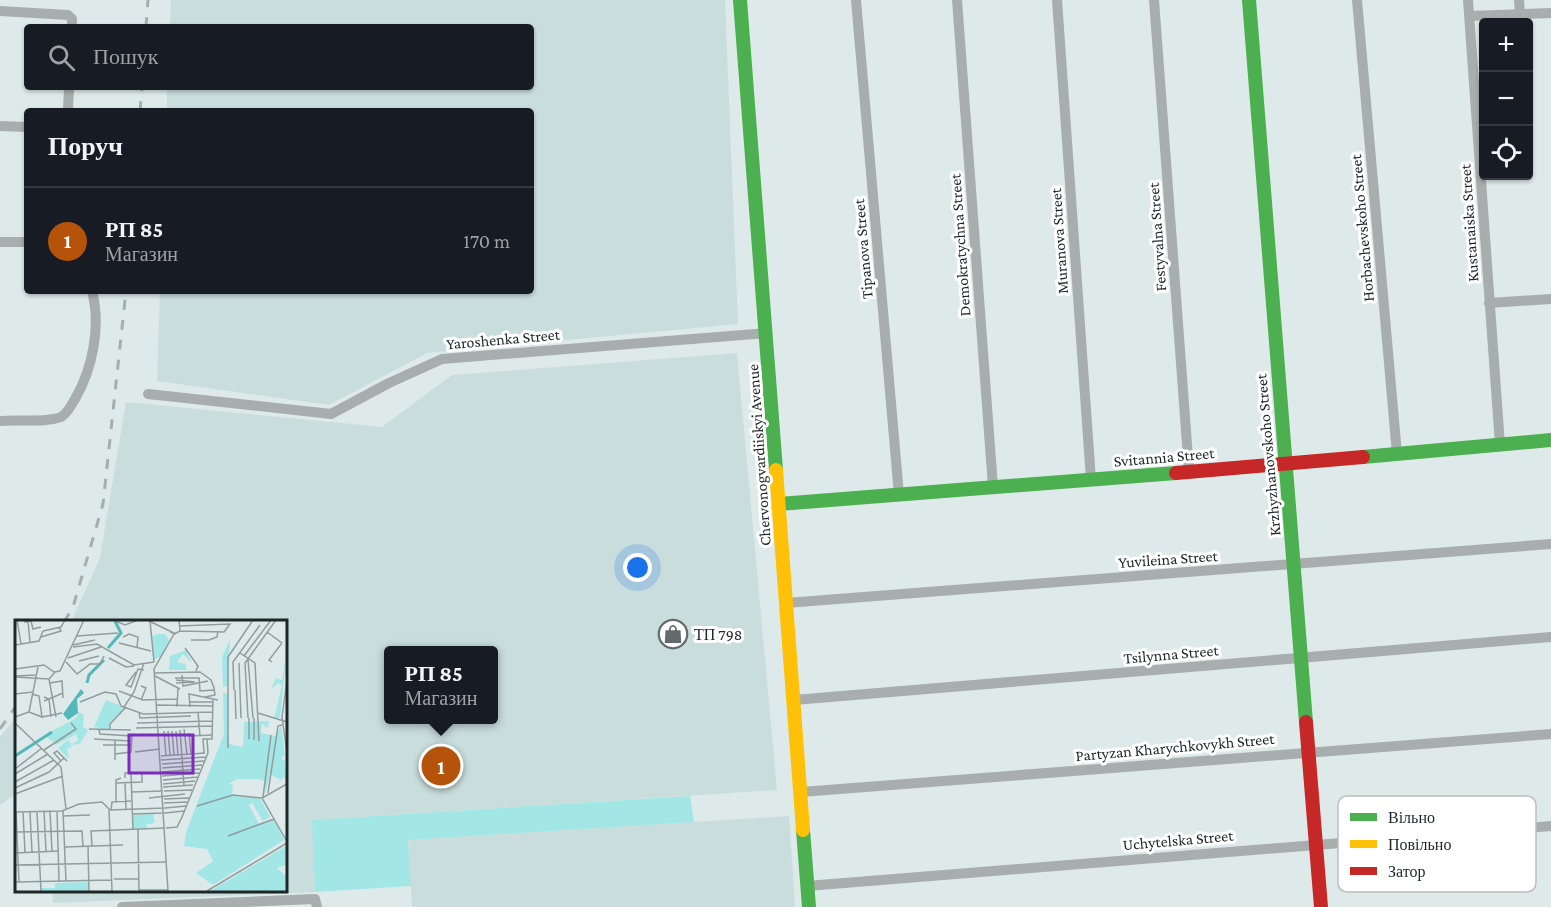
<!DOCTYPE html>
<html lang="uk">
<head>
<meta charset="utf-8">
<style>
  body { margin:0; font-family:"Crimson Pro",serif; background:#242831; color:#f1f3f6 }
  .controls { position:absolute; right:18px; top:18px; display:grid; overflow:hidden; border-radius:6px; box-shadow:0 2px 4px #0004 }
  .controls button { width:54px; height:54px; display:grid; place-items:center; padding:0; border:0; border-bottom:2px solid #363941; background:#171b24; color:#f1f3f6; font:30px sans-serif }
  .you { position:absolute; left:638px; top:568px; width:21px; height:21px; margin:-15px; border:4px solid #fff; border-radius:50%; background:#1a73e8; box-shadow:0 0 0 9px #1a73e833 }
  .badge { display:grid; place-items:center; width:39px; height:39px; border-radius:50%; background:#b45309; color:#fff; font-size:20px; font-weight:700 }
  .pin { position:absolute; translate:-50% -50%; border:3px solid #fff; box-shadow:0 2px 6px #0006 }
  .popup { position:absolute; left:384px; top:646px; width:114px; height:78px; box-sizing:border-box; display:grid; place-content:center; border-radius:6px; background:#171b24; filter:drop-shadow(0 2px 4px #0005); font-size:20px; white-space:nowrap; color:#9ea1a6 }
  .popup b { font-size:22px; color:#f1f3f6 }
  .popup::after { content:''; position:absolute; left:50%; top:100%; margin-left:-12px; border:12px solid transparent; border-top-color:#171b24 }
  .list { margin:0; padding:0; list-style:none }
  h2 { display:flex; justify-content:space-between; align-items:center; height:78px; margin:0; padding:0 24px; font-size:26px }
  h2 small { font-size:20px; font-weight:400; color:#9ea1a6 }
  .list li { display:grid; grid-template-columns:39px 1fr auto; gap:18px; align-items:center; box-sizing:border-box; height:108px; padding:0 24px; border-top:2px solid #363941 }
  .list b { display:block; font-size:22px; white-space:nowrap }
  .list p { margin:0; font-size:20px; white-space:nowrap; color:#9ea1a6 }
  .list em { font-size:20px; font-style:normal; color:#9ea1a6 }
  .icon { flex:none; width:33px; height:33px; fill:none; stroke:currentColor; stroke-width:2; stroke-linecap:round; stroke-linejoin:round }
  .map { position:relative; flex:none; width:1551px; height:907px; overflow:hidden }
  .search { position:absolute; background:#171b24; box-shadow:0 2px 4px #0004; left:24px; top:24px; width:510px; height:66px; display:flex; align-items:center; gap:15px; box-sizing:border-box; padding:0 21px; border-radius:6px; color:#9ea1a6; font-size:22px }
  .panel { position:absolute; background:#171b24; box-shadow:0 2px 4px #0004; left:24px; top:108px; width:510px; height:186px; border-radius:6px }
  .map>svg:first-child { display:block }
  .built { fill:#c9dddd; fill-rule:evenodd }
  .green { fill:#a3e6e6 }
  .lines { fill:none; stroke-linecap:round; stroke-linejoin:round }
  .street { stroke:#a8adad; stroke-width:10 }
  .fast { stroke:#4caf50; stroke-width:14 }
  .slow { stroke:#ffc107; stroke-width:14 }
  .jam { stroke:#c62828; stroke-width:14 }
  .rail { stroke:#a6aeae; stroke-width:3; stroke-dasharray:10 10; stroke-linecap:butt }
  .labels { text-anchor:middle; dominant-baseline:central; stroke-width:6; stroke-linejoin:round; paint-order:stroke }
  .street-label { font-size:16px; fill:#1f2626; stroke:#fff }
  .poi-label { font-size:16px; fill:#1f2626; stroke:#fff; text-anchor:start }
  .inset-river { fill:none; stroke:#53b8ba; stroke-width:3 }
  .inset-road { fill:none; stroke:#929c9c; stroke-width:1.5 }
  .view { fill:#7b2cbf; fill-opacity:0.15; stroke:#7b2cbf; stroke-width:3 }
  .inset-edge { fill:none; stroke:#1f2626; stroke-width:3 }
  .key { fill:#fff; stroke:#bcbebe; stroke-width:1.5 }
  .key-label { font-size:16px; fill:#1f2626 }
</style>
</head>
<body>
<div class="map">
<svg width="1551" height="907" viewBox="0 0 1551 907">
  <rect width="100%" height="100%" fill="#deeaea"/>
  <g class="built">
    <polygon points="171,0 725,0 738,324 427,353 329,405 157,381 160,291 531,291 531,111 167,111 167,87 531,87 531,27 170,27"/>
    <path d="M737,353L777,790L313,820L315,892L53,903L52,891L285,890V622H71L100,558L126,402L382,427L452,375ZM388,650H494V720H388Z"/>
    <polygon points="16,717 16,794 0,805 0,737"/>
    <polygon points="789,816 795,907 412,907 408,840"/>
  </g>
  <polygon class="green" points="690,796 694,822 408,840 411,886 315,892 312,820"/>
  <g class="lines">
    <g class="street">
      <polyline points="856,0 899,495"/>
      <polyline points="957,0 993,487"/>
      <polyline points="1057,0 1091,480"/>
      <polyline points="1154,0 1189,471"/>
      <polyline points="1357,0 1397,454"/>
      <polyline points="1468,0 1500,445"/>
      <polyline points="1519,0 1520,14"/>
      <polyline points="0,11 68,15 72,19 72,27"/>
      <polyline points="1470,16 1551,13"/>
      <polyline points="68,111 69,87"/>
      <polyline points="0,126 27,127"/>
      <polyline points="0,242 27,242"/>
      <polyline points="1489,303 1551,299"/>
      <polyline points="148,394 331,414 389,383 442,359 766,333"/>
      <path d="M0,421C16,419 47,423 61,417C68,413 71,405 75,399C93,368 101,326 92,291"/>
      <polyline points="786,603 1551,544"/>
      <polyline points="794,700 1551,637"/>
      <polyline points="801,792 1551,734"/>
      <polyline points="807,886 1551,826"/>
      <polyline points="122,907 315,899 317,907"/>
    </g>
    <g class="fast">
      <polyline points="740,0 776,470"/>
      <polyline points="1249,0 1306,722"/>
      <polyline points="1363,457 1551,440"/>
      <polyline points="779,504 1176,473"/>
      <polyline points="803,830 809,907"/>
    </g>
    <polyline class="slow" points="776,470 803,830"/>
    <g class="jam">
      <polyline points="1176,473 1363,457"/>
      <polyline points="1306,722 1321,907"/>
    </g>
    <g class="rail">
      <polyline points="146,27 148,0"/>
      <polyline points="140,111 142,87"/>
      <polyline points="64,622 73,607 103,504 126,291"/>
      <polyline points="0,729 16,706"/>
    </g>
  </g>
  <defs>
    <g id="shop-ring" transform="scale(1.5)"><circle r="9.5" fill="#fff" stroke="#626b6b" stroke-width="1.5"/><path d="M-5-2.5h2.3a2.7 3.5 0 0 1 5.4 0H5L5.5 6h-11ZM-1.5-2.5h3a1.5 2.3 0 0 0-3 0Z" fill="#626b6b"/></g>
  </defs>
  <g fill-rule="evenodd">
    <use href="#shop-ring" x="673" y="634"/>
  </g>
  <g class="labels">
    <g class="street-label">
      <text transform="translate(1469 223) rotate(-94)">Kustanaiska Street</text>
      <text transform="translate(1362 228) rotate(-95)">Horbachevskoho Street</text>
      <text transform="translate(1157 237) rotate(-94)">Festyvalna Street</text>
      <text transform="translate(1059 241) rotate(-94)">Muranova Street</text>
      <text transform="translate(960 245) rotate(-94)">Demokratychna Street</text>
      <text transform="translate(863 249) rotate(-95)">Tipanova Street</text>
      <text transform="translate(503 339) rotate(-5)">Yaroshenka Street</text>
      <text transform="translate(759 455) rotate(-94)">Chervonogvardiiskyi Avenue</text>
      <text transform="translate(1268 455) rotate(-95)">Krzhyzhanovskoho Street</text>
      <text transform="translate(1164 457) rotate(-5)">Svitannia Street</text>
      <text transform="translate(1168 559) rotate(-4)">Yuvileina Street</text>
      <text transform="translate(1171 654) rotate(-5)">Tsilynna Street</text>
      <text transform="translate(1175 747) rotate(-5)">Partyzan Kharychkovykh Street</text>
      <text transform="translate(1178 840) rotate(-5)">Uchytelska Street</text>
    </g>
    <g class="poi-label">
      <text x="694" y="634">ТП 798</text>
    </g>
  </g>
  <g transform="translate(15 620)">
    <rect width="272" height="272" fill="#deeaea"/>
    <path d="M143,14H150L154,20L146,37L139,39L137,16ZM215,19L213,66L208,67L207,37ZM171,30L177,43L168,34L162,42L171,44V50H154L155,36ZM271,36L266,91L264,99H259L267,65L263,63L256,69L261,58L267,60ZM208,73H213L214,124L228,127L229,102L254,101L253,108L247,104L246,113L261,116L266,106L270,134L266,139L270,140L271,162L269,157L266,160L255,154L250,175L249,161L244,159H222L214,164L218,165L217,175L245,178L255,197L248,201L237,183L234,185L244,204L259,199L269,220L198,265L181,253L198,241L192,229L169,226L171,212L209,114ZM91,80L111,88L94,104V110L79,107ZM64,92L69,95L68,107L73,110L65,124L54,125L57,127L52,129L54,139L43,128L53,120L57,124L63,120L61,114L41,125L30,115L61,98ZM138,194L140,203L132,204V209H118V195ZM271,226V245L262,248L271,256V271H195ZM73,262V271H27V268H40V263Z" fill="#a3e6e6"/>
    <path d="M66,69L69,73L62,79L63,93L53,100L48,94Z" fill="#53b8ba"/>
    <path class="inset-river" d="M93,28L106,13L100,1M72,63L74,55L89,40M0,136L37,112"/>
    <path class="inset-road" d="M2,0L6,24M98,0L110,5L123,0M13,1L15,22M134,1L161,14L155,12M135,1L139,42M9,2L16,1L18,9L26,7M164,6L215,4L209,12L165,11M28,11L46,7L50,0M252,12L267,23M62,16L103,13M26,17L46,11L44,7M108,17L114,14L123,17L122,28M176,20H194L202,17L203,11M104,23L136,31M0,25L24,21L28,11M58,25L80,20M58,27L82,24L119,45L139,42M170,28L183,46L181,51M225,33L240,43L244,121M229,36L256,0M53,38L86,27M94,38L111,47L119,46M233,40L238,98M64,41L84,36M51,42L62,54L75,44H85L89,36M257,42L254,40L267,23M224,43L226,98M0,49L29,45L39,52L45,51L69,0M121,52L111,65L116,67L123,49L129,50M140,53L185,52L196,60L199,68L200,75L190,77M167,55L168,66L193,61M0,56L22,55M140,56L165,69M0,57L34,59L40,52M160,58H184L185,71L199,70M34,59L41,97M161,60L180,62M272,61L267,97L272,133M35,63L47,61L48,78M161,63L180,62M126,66L131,68L126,80M219,70L218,42L245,5M220,70L221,99M104,71L128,80L162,79M0,74L18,72M29,77L34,79L36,97M29,81L48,73M65,82L90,72L101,74L106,86L128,94L198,92M175,82H198M142,85L198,86M109,87L119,72L129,43M162,87L163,68M175,87L174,74L203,80M14,92L27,97L24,76L17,74M124,92L125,98L176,96M183,92L185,116M243,93L272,102M0,97L14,92L23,47M27,97L47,93M233,98L230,43L261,0M234,98V119M239,98V120M0,103L46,147L51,189M122,103L198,101M121,108L198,106M74,109L116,110M169,109L172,134M84,110L85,114L117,116L116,132L100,134M95,110V104L111,87M165,110L169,166M149,111L151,136M153,111L155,135M157,111L159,135M161,111L163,135M174,113L176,134M175,116L198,115M79,119L116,121M88,125H116M213,128V37L238,0M29,130L61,109L56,103M120,132L145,129M189,133L188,119H197L198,80M146,136L190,133M100,140V120M146,140L191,137M46,141L39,133L42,131L52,141M147,144L189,141M147,148L187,145M0,149L27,128M147,152L185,149M116,153L118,210M0,154L33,134M147,156L184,153M148,160L183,157M0,162L39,140M101,163L127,162V153H110V158M110,163L111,189M148,164L180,161M148,167L178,165M0,168L34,152L49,138M149,171L177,170M116,172L148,171M253,173L263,106L267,105M0,174L48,156M248,177L256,115M134,178L170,174M149,179L174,178M101,182V160L106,158M149,183L172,182M182,186L218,175L247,178M150,188L171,186M94,189L97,271M96,190L97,182L116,181M29,191L31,231M35,191L37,231M42,191L44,261M48,191L51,261M0,192L47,191L64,184L87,182L95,190L150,188M1,192L4,262M8,192L10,232M15,192L17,232M22,192L26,271M150,193L169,191M117,194L150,193M48,196L75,195M151,208L162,207L167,197L193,133L192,119M123,210L124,271M0,212L67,211L68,227M213,216L259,199M271,220L247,178L272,164M73,226L74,271M77,226L76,211L150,208M50,227L108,225M1,233L44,231M0,245L152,242M99,259H124M0,262L97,260M124,270H153M153,271L139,49L159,14L165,11L164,0M192,271L272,223"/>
    <path class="view" d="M114,115H178V153H114Z"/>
    <rect width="272" height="272" class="inset-edge"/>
  </g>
  <rect x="1338" y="796" width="198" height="96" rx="9" class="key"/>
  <rect x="1350" y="813" width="27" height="8" fill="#4caf50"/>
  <rect x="1350" y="840" width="27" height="8" fill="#ffc107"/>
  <rect x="1350" y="867" width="27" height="8" fill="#c62828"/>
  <g class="key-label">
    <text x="1388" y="823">Вільно</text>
    <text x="1388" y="850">Повільно</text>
    <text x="1388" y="877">Затор</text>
  </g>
</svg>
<div class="controls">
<button>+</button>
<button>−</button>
<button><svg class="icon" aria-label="locate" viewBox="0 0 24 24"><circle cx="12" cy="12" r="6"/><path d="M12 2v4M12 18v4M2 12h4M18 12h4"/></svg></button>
</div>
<div class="you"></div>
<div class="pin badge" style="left:441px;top:766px">1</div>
<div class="popup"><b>РП 85</b>Магазин</div>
<div class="search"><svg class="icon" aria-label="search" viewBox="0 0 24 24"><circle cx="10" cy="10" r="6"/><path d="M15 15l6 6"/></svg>Пошук</div>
<section class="panel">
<h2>Поруч<small></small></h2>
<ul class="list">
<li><span class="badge">1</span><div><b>РП 85</b><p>Магазин</p></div><em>170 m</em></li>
</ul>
</section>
</div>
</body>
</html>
